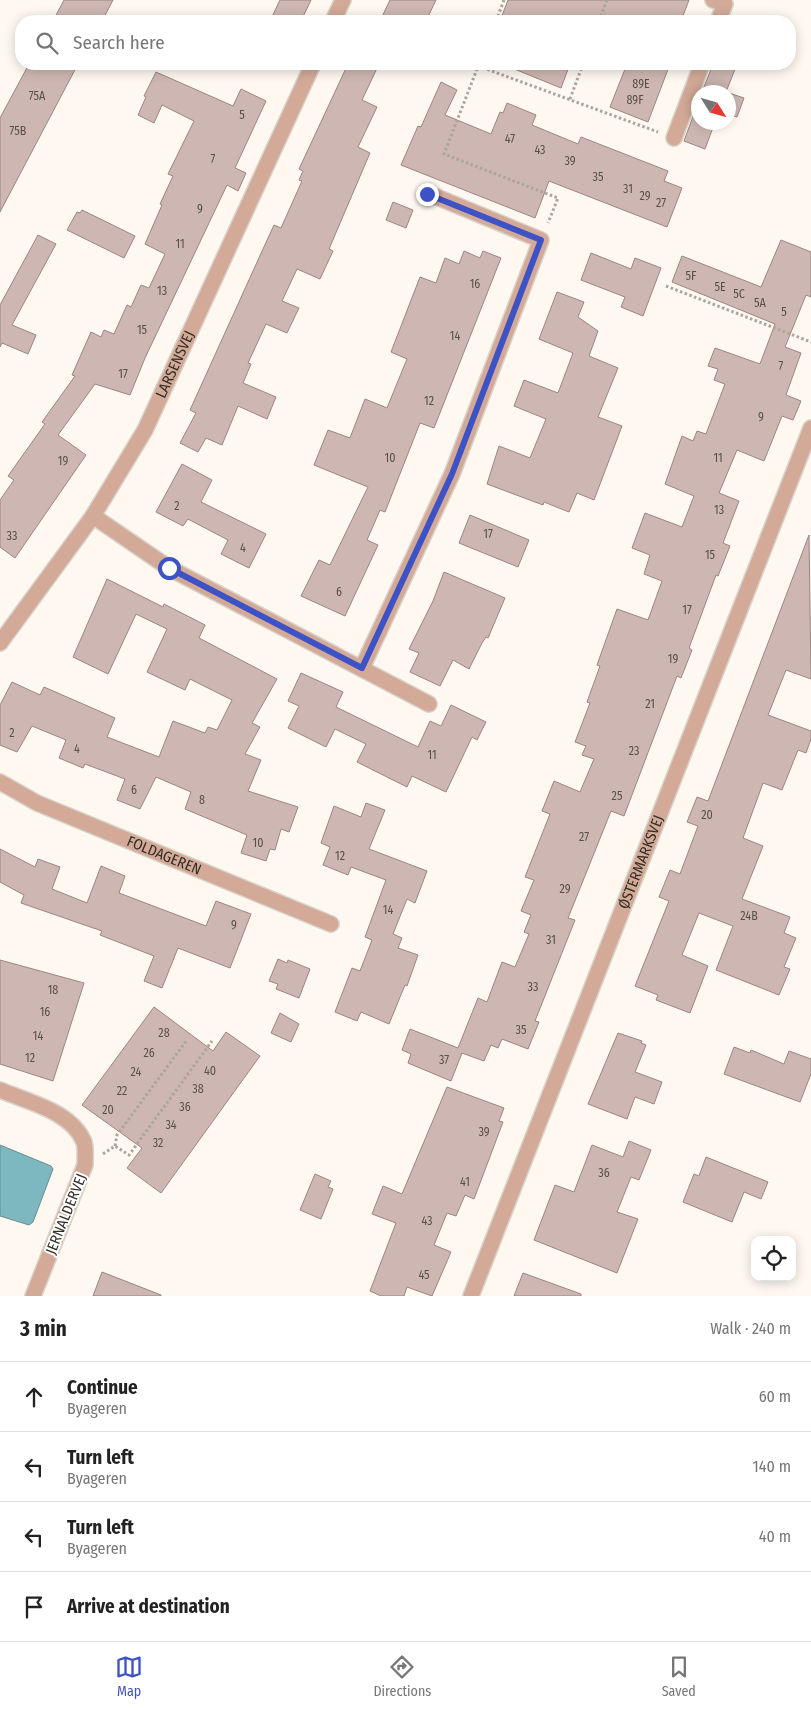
<!DOCTYPE html>
<html lang="en">
<head>
<meta charset="utf-8">
<style>
  body { margin:0; font-family:"Fira Sans Condensed",sans-serif; background:#f6f6f6; color:#222 }
  .controls { position:absolute; right:15px; bottom:15px; display:grid; overflow:hidden; border-radius:10px; box-shadow:0 2px 12px #0003 }
  .controls button { width:45px; height:45px; display:grid; place-items:center; padding:0; border:0; border-bottom:1px solid #e0e0e0; background:#fff; color:#222; font:25px sans-serif }
  .compass { position:absolute; left:691px; top:85px; width:45px; height:45px; border-radius:50%; background:#fff; box-shadow:0 2px 12px #0003; rotate:127deg }
  .stop { position:absolute; width:15px; height:15px; margin:-11px; border:4px solid #3d52c5; border-radius:50%; background:#fff }
  .stop.end { background:#3d52c5; border-color:#fff; box-shadow:0 1px 5px #0008 }
  .list { margin:0; padding:0; list-style:none }
  h2 { display:flex; justify-content:space-between; align-items:center; height:65px; margin:0; padding:0 20px; font-size:21px }
  h2 small { font-size:16px; font-weight:400; color:#767676 }
  .list li { display:grid; grid-template-columns:32px 1fr auto; gap:15px; align-items:center; box-sizing:border-box; height:70px; padding:0 20px; border-top:1px solid #e0e0e0 }
  .list b { display:block; font-size:19px; white-space:nowrap }
  .list p { margin:0; font-size:16px; white-space:nowrap; color:#767676 }
  .list em { font-size:16px; font-style:normal; color:#767676 }
  .icon { flex:none; width:28px; height:28px; fill:none; stroke:currentColor; stroke-width:2; stroke-linecap:round; stroke-linejoin:round }
  .map { position:relative; flex:none; width:811px; height:1296px; overflow:hidden }
  .search { position:absolute; background:#fff; box-shadow:0 2px 12px #0003; left:15px; right:15px; top:15px; height:55px; display:flex; align-items:center; gap:12px; box-sizing:border-box; padding:0 18px; border-radius:20px; color:#767676; font-size:19px }
  .sheet { height:345px; background:#fff }
  nav { display:flex; justify-content:space-around; align-items:center; box-sizing:border-box; height:70px; border-top:1px solid #e0e0e0; background:#fff; font-size:14px; color:#767676 }
  nav a { display:grid; justify-items:center; gap:2px }
  nav .on { color:#3d52c5 }
  .map>svg:first-child { display:block }
  .water { fill:#7db8c0; stroke:#668e92 }
  .building { fill:#ceb7b2; stroke:#9b8581 }
  .lines { fill:none; stroke-linecap:round; stroke-linejoin:round }
  .street-casing { stroke:#d9d3cc; stroke-width:18 }
  .path { stroke:#aba59e; stroke-width:3; stroke-dasharray:2.5 2.5; stroke-linecap:butt }
  .street { stroke:#d3aa97; stroke-width:15 }
  .route { stroke:#3d52c5; stroke-width:6 }
  .labels { text-anchor:middle; dominant-baseline:central; stroke-width:4; stroke-linejoin:round; paint-order:stroke }
  .number-label { font-size:12px; fill:#595049 }
  .street-label { font-size:15px; fill:#322d26; stroke:#fff }
</style>
</head>
<body>
<div class="map">
<svg width="811" height="1296" viewBox="0 0 811 1296">
  <rect width="100%" height="100%" fill="#fef8f1"/>
  <polygon class="water" points="0,1145 51,1166 53,1169 33,1222 29,1225 0,1216"/>
  <g class="building">
    <polygon points="64,0 113,0 102,21 53,21"/>
    <polygon points="280,0 311,0 301,21 270,21"/>
    <polygon points="390,0 436,0 426,21 380,21"/>
    <polygon points="508,0 689,0 681,21 500,21"/>
    <polygon points="29,64 78,64 0,212 0,118"/>
    <polygon points="348,64 379,64 362,100 377,107 358,147 370,153 329,249 333,251 320,279 297,269 282,301 299,308 287,333 266,324 248,363 251,364 243,383 276,397 267,419 238,406 222,445 206,438 198,452 180,443 196,413 190,410 263,249 274,225 281,228 302,181 299,180 303,171 299,169"/>
    <polygon points="502,64 570,64 561,88"/>
    <polygon points="627,64 670,64 648,122 610,107"/>
    <polygon points="713,64 737,64 726,92 744,98 737,117 728,114 728,92 702,92"/>
    <polygon points="156,72 233,106 241,89 266,101 235,168 246,173 238,191 227,185 145,358 130,395 95,384 58,435 86,455 15,558 0,547 0,500 14,480 8,476 45,424 42,422 75,376 72,375 91,332 101,337 104,330 114,334 127,305 131,307 141,285 149,288 165,254 145,244 162,205 160,204 173,176 168,174 194,121 162,105 154,123 138,115 146,97 144,96"/>
    <polygon points="441,82 457,90 445,115 491,134 500,112 503,113 507,103 536,115 532,125 578,144 581,137 668,171 664,181 682,188 667,227 549,181 535,218 401,165 418,126 421,127"/>
    <polygon points="698,103 698,122 715,122 705,149 684,141"/>
    <polygon points="393,202 413,210 406,228 386,220"/>
    <polygon points="82,210 135,236 124,258 67,230 77,212 80,213"/>
    <polygon points="38,235 56,244 12,325 36,335 28,354 2,343 0,347 0,305"/>
    <polygon points="781,240 811,252 811,297 806,295 785,347 801,353 786,395 801,401 793,420 782,416 764,461 737,450 719,493 739,501 723,543 730,546 718,576 716,575 689,648 692,650 681,678 677,676 624,816 611,811 593,856 568,918 575,920 535,1021 539,1022 528,1049 502,1039 498,1048 491,1045 484,1061 462,1053 451,1081 408,1063 411,1054 402,1050 410,1029 458,1048 478,998 487,1002 502,962 515,967 529,934 524,932 531,915 521,911 534,880 525,877 550,814 542,811 554,781 580,792 594,759 582,755 586,746 575,742 590,703 587,702 600,666 597,665 617,609 648,620 662,581 644,574 650,555 632,548 645,513 682,527 694,496 665,484 682,436 693,441 697,431 706,434 725,384 714,380 718,369 708,366 715,348 760,364 775,324 672,282 682,256 761,287"/>
    <polygon points="464,251 480,258 483,251 501,258 434,428 420,423 385,512 380,510 367,540 378,545 345,616 301,596 319,560 330,565 368,487 314,465 328,430 350,438 365,399 387,408 407,359 391,352 420,277 436,283 445,258 459,264"/>
    <polygon points="591,253 631,269 635,258 661,268 643,316 621,307 625,297 581,280"/>
    <polygon points="557,292 584,302 578,317 598,331 589,356 618,368 598,417 622,426 594,500 577,493 569,512 544,502 543,505 487,484 499,446 530,458 546,419 514,406 524,380 558,393 573,353 539,339"/>
    <polygon points="182,464 212,480 201,502 266,534 249,568 221,554 228,540 188,519 183,526 156,512"/>
    <polygon points="470,515 529,540 518,567 459,543"/>
    <polygon points="809,535 811,679 786,670 768,715 811,731 811,739 806,753 798,750 782,790 763,783 743,838 763,846 742,899 790,917 784,933 796,938 784,967 790,969 779,995 716,970 733,926 699,913 682,955 708,966 690,1013 656,1000 658,995 635,986 669,901 659,897 670,870 680,874 698,826 687,822 697,797 708,801"/>
    <polygon points="444,572 505,598 488,638 486,637 482,643 469,669 453,660 440,686 410,672 419,653 409,649 433,601"/>
    <polygon points="107,579 163,607 164,604 205,625 199,638 277,679 252,723 260,727 245,754 261,760 248,791 298,807 289,832 281,829 275,850 270,849 266,861 241,853 247,835 185,809 191,792 156,777 140,809 117,800 125,779 85,764 83,768 59,758 66,740 32,726 17,752 0,745 0,705 12,682 40,695 44,687 115,718 107,737 159,757 173,721 205,733 208,727 217,730 232,700 190,679 185,690 147,672 167,629 136,614 108,674 73,657"/>
    <polygon points="301,673 343,692 336,707 418,747 430,721 441,726 451,705 486,722 477,740 472,737 446,792 412,776 407,787 357,762 366,744 335,729 326,747 288,728 299,706 288,701"/>
    <polygon points="366,803 385,810 369,849 427,871 415,903 407,899 393,934 402,938 398,948 418,955 407,986 405,985 389,1024 361,1012 357,1021 335,1012 352,968 360,971 372,940 365,937 386,880 351,867 348,875 323,865 330,847 321,843 334,806 361,817"/>
    <polygon points="0,849 35,867 38,859 60,867 52,889 87,903 101,866 125,876 119,893 206,926 216,901 251,914 230,968 178,948 162,988 144,981 154,956 100,935 102,931 21,903 24,895 0,882"/>
    <polygon points="278,959 287,963 288,960 310,969 299,998 276,989 278,984 269,981"/>
    <polygon points="0,960 84,983 53,1081 0,1064"/>
    <polygon points="154,1007 213,1051 226,1032 260,1056 161,1193 127,1168 142,1148 82,1105"/>
    <polygon points="280,1013 299,1024 291,1042 271,1033"/>
    <polygon points="618,1033 642,1041 641,1043 646,1045 635,1072 662,1082 654,1104 635,1097 627,1119 588,1104"/>
    <polygon points="734,1047 750,1053 751,1050 784,1064 789,1051 811,1059 811,1074 800,1102 724,1074"/>
    <polygon points="447,1087 504,1108 499,1121 503,1122 474,1199 465,1195 456,1216 447,1213 434,1245 451,1252 432,1296 407,1287 404,1296 381,1296 370,1291 396,1223 372,1214 383,1186 402,1194"/>
    <polygon points="629,1141 651,1150 639,1180 631,1177 617,1212 638,1219 617,1273 534,1240 555,1185 574,1192 592,1145 623,1157"/>
    <polygon points="706,1157 768,1182 761,1199 744,1192 732,1222 683,1202 694,1174 699,1176"/>
    <polygon points="315,1174 331,1181 328,1187 333,1189 321,1219 300,1210"/>
    <polygon points="102,1272 161,1295 161,1296 93,1296"/>
    <polygon points="523,1273 581,1294 581,1296 514,1296"/>
  </g>
  <g class="lines">
    <g class="street-casing">
      <g id="street">
        <polyline points="713,0 725,4 718,21"/>
        <polyline points="333,21 343,0"/>
        <polyline points="674,138 702,64"/>
        <polyline points="93,516 169,568 429,704"/>
        <path id="s1" d="M0,643L93,516L145,430L313,64"/>
        <polyline points="362,668 452,474 541,240 427,193"/>
        <path id="s2" d="M0,782L37,803L331,924"/>
        <path d="M0,1090C28,1102 71,1111 84,1142C86,1148 85,1158 85,1165L33,1296"/>
        <path id="s3" d="M471,1296L811,428"/>
      </g>
    </g>
    <g class="path">
      <polyline points="496,21 504,0"/>
      <polyline points="599,21 607,0"/>
      <polyline points="479,64 444,154 558,198 548,223"/>
      <polyline points="478,66 658,132"/>
      <polyline points="570,99 583,64"/>
      <polyline points="666,286 811,342"/>
      <polyline points="115,1146 117,1135 187,1040"/>
      <polyline points="103,1154 115,1146 129,1155 212,1041"/>
    </g>
    <use href="#street" class="street"/>
  </g>
  <g class="lines">
    <polyline class="route" points="169,568 362,668 452,474 541,240 427,194"/>
  </g>
  <g class="labels">
    <g class="number-label">
      <text x="641" y="84">89E</text>
      <text x="37" y="96">75A</text>
      <text x="635" y="100">89F</text>
      <text x="242" y="115">5</text>
      <text x="18" y="131">75B</text>
      <text x="510" y="139">47</text>
      <text x="540" y="150">43</text>
      <text x="213" y="159">7</text>
      <text x="570" y="161">39</text>
      <text x="598" y="177">35</text>
      <text x="628" y="189">31</text>
      <text x="645" y="196">29</text>
      <text x="661" y="203">27</text>
      <text x="200" y="209">9</text>
      <text x="180" y="244">11</text>
      <text x="691" y="276">5F</text>
      <text x="475" y="284">16</text>
      <text x="720" y="287">5E</text>
      <text x="162" y="291">13</text>
      <text x="739" y="294">5C</text>
      <text x="760" y="303">5A</text>
      <text x="784" y="312">5</text>
      <text x="142" y="330">15</text>
      <text x="455" y="336">14</text>
      <text x="781" y="366">7</text>
      <text x="123" y="374">17</text>
      <text x="429" y="401">12</text>
      <text x="761" y="417">9</text>
      <text x="390" y="458">10</text>
      <text x="718" y="458">11</text>
      <text x="63" y="461">19</text>
      <text x="177" y="506">2</text>
      <text x="719" y="510">13</text>
      <text x="488" y="534">17</text>
      <text x="12" y="536">33</text>
      <text x="243" y="548">4</text>
      <text x="710" y="555">15</text>
      <text x="339" y="592">6</text>
      <text x="687" y="610">17</text>
      <text x="673" y="659">19</text>
      <text x="650" y="704">21</text>
      <text x="12" y="733">2</text>
      <text x="77" y="749">4</text>
      <text x="634" y="751">23</text>
      <text x="432" y="755">11</text>
      <text x="134" y="790">6</text>
      <text x="617" y="796">25</text>
      <text x="202" y="800">8</text>
      <text x="707" y="815">20</text>
      <text x="584" y="837">27</text>
      <text x="258" y="843">10</text>
      <text x="340" y="856">12</text>
      <text x="565" y="889">29</text>
      <text x="388" y="910">14</text>
      <text x="749" y="916">24B</text>
      <text x="234" y="925">9</text>
      <text x="551" y="940">31</text>
      <text x="533" y="987">33</text>
      <text x="53" y="990">18</text>
      <text x="45" y="1012">16</text>
      <text x="521" y="1030">35</text>
      <text x="164" y="1033">28</text>
      <text x="38" y="1036">14</text>
      <text x="149" y="1053">26</text>
      <text x="30" y="1058">12</text>
      <text x="444" y="1060">37</text>
      <text x="210" y="1071">40</text>
      <text x="136" y="1072">24</text>
      <text x="198" y="1089">38</text>
      <text x="122" y="1091">22</text>
      <text x="185" y="1107">36</text>
      <text x="108" y="1110">20</text>
      <text x="171" y="1125">34</text>
      <text x="484" y="1132">39</text>
      <text x="158" y="1143">32</text>
      <text x="604" y="1173">36</text>
      <text x="465" y="1182">41</text>
      <text x="427" y="1221">43</text>
      <text x="424" y="1275">45</text>
    </g>
    <g class="street-label">
      <text stroke="none"><textPath href="#s1" startOffset="330">LARSENSVEJ</textPath></text>
      <text stroke="none"><textPath href="#s2" startOffset="180">FOLDAGEREN</textPath></text>
      <text stroke="none"><textPath href="#s3" startOffset="466">ØSTERMARKSVEJ</textPath></text>
      <text transform="translate(66 1214) rotate(-68)">JERNALDERVEJ</text>
    </g>
  </g>
</svg>
<div class="controls">
<button><svg class="icon" aria-label="locate" viewBox="0 0 24 24"><circle cx="12" cy="12" r="6"/><path d="M12 2v4M12 18v4M2 12h4M18 12h4"/></svg></button>
</div>
<svg class="compass" viewBox="-18 -18 36 36"><path d="M0-13l5 13h-10z" fill="#e53935"/><path d="M0 13l5-13h-10z" fill="#767676"/></svg>
<div class="stop" style="left:169px;top:568px"></div>
<div class="stop end" style="left:427px;top:194px"></div>
<div class="search"><svg class="icon" aria-label="search" viewBox="0 0 24 24"><circle cx="10" cy="10" r="6"/><path d="M15 15l6 6"/></svg>Search here</div>
</div>
<section class="sheet">
<h2>3 min<small>Walk · 240 m</small></h2>
<ul class="list">
<li><svg class="icon" aria-label="ahead" viewBox="0 0 24 24"><path d="M12 20V5M6 11l6-6 6 6"/></svg><div><b>Continue</b><p>Byageren</p></div><em>60 m</em></li>
<li><svg class="icon" aria-label="left" viewBox="0 0 24 24"><path d="M17 20v-9H6M10 6l-5 5 5 5"/></svg><div><b>Turn left</b><p>Byageren</p></div><em>140 m</em></li>
<li><svg class="icon" aria-label="left" viewBox="0 0 24 24"><path d="M17 20v-9H6M10 6l-5 5 5 5"/></svg><div><b>Turn left</b><p>Byageren</p></div><em>40 m</em></li>
<li><svg class="icon" aria-label="arrive" viewBox="0 0 24 24"><path d="M6 21V4h12l-3 4 3 4H6"/></svg><div><b>Arrive at destination</b></div></li>
</ul>
</section>
<nav>
<a class="on"><svg class="icon" aria-label="map" viewBox="0 0 24 24"><path d="M3 6l6-2 6 2 6-2v14l-6 2-6-2-6 2zM9 4v14M15 6v14"/></svg>Map</a>
<a><svg class="icon" aria-label="directions" viewBox="0 0 24 24"><path d="M12 3l9 9-9 9-9-9zM9 14v-3h6M13 9l2 2-2 2"/></svg>Directions</a>
<a><svg class="icon" aria-label="saved" viewBox="0 0 24 24"><path d="M7 4h10v16l-5-4-5 4z"/></svg>Saved</a>
</nav>
</body>
</html>
